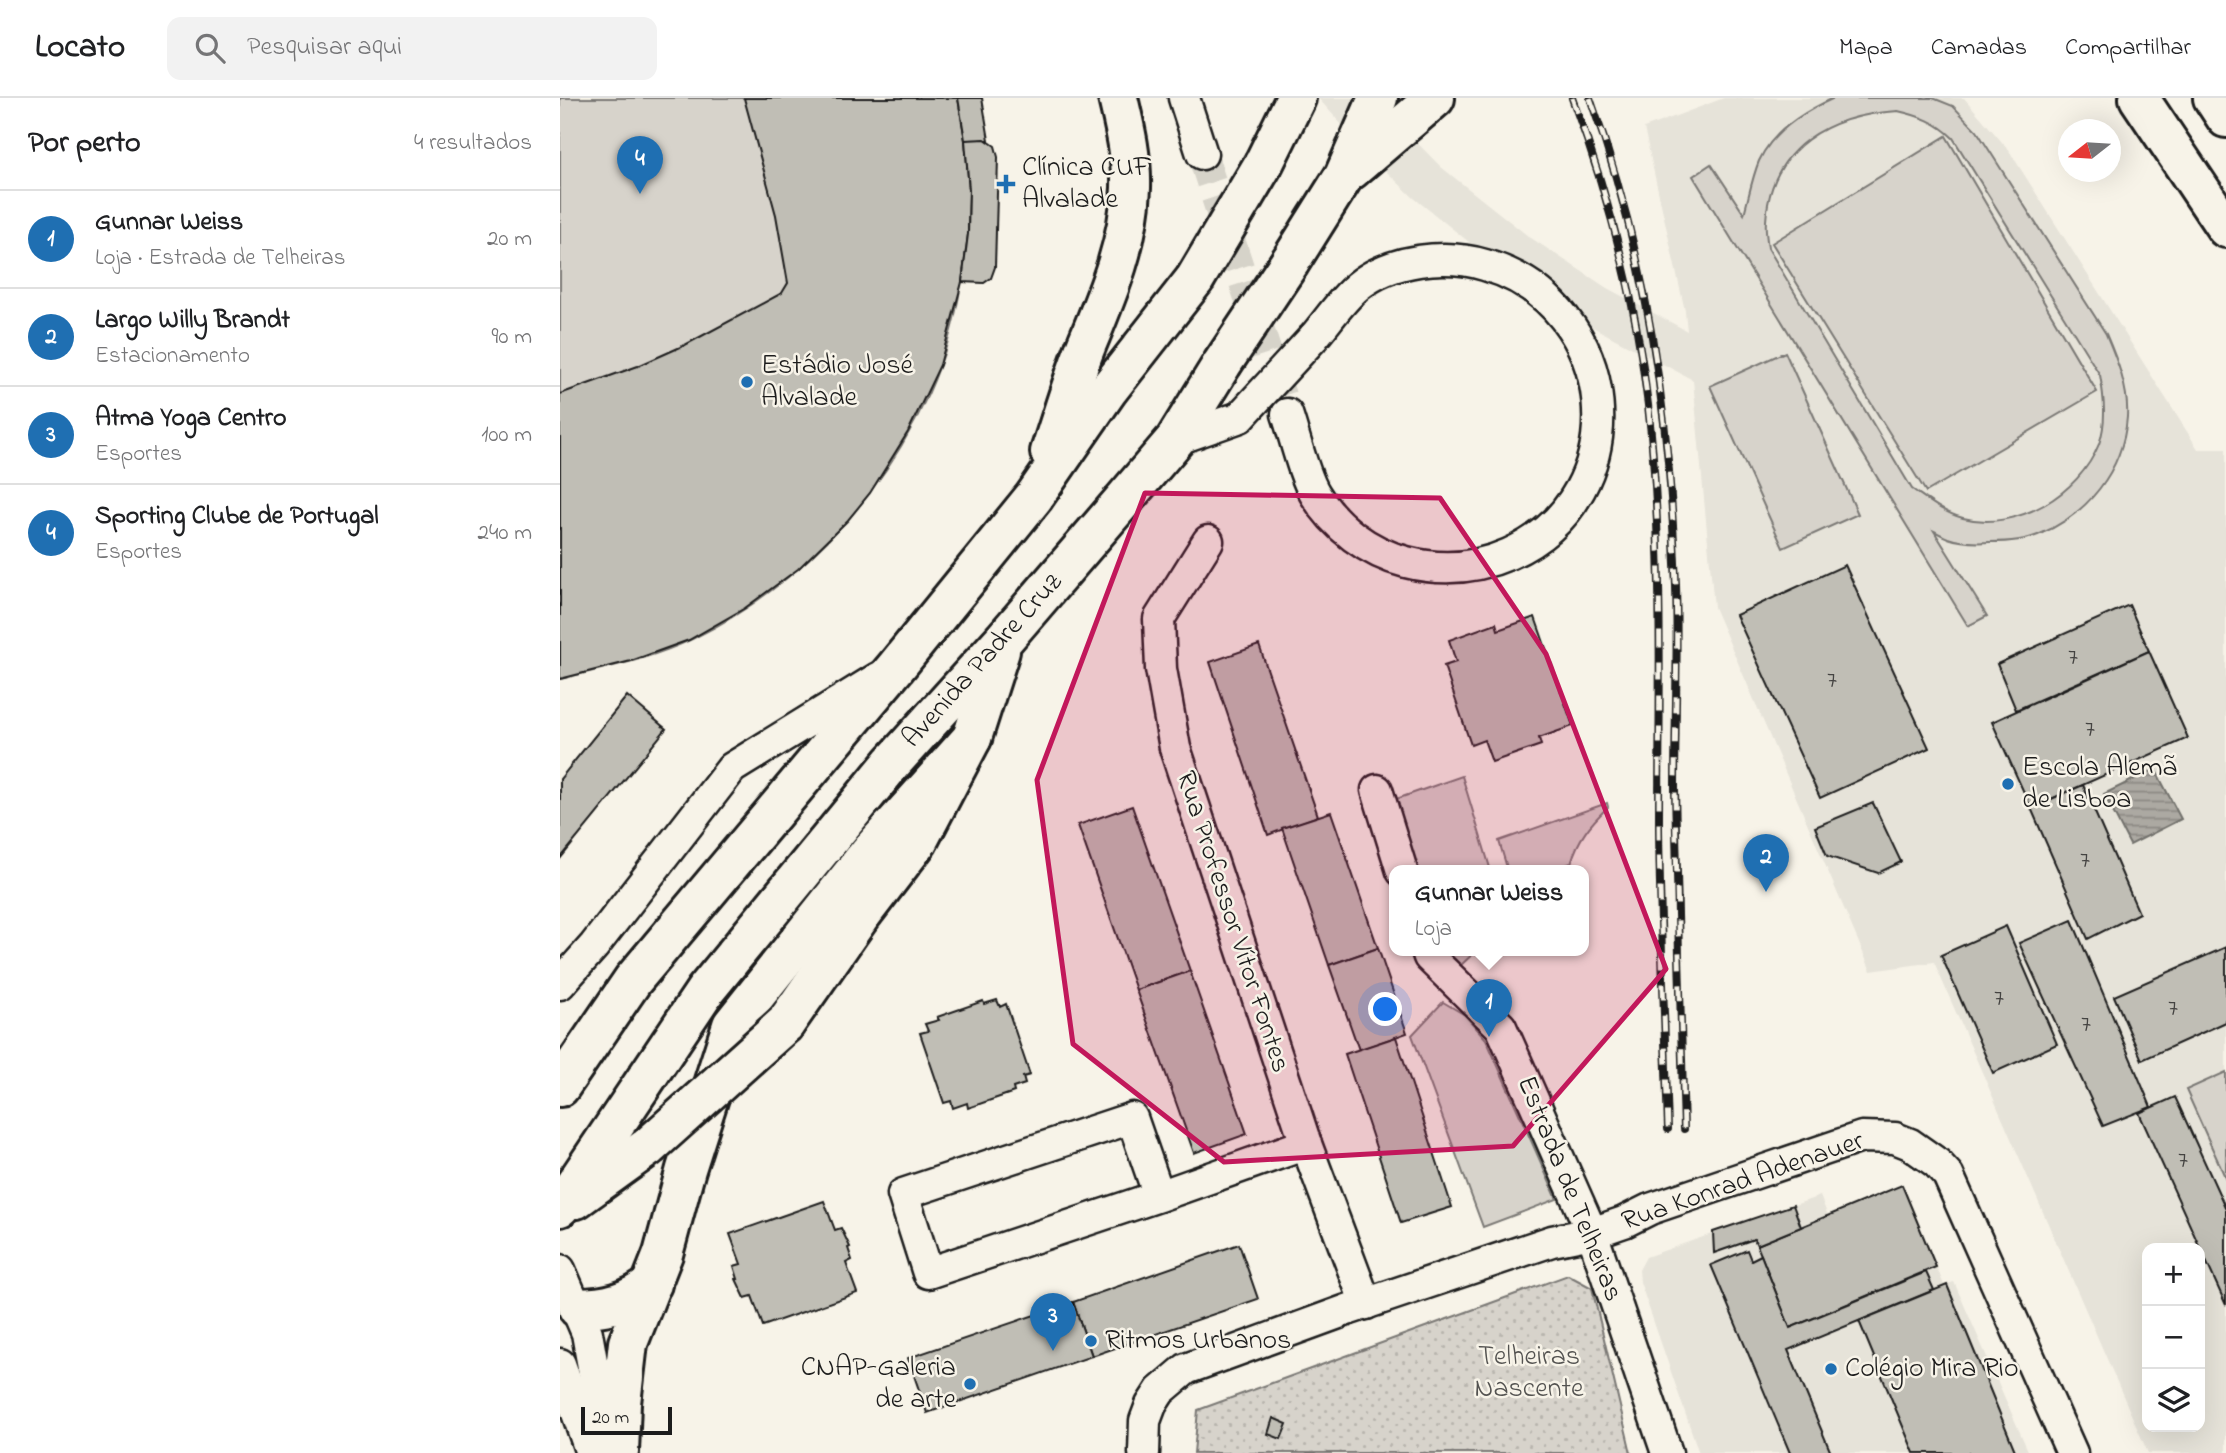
<!DOCTYPE html>
<html lang="pt">
<head>
<meta charset="utf-8">
<style>
  body { margin:0; font-family:"Indie Flower",sans-serif; background:#f2f2f2; color:#202124 }
  .controls { position:absolute; right:21px; bottom:21px; display:grid; overflow:hidden; border-radius:14px; box-shadow:0 7px 28px #0002 }
  .controls button { width:63px; height:63px; display:grid; place-items:center; padding:0; border:0; border-bottom:2px solid #e0e0e0; background:#fff; color:#202124; font:35px sans-serif }
  .compass { position:absolute; left:1498px; top:21px; width:63px; height:63px; border-radius:50%; background:#fff; box-shadow:0 7px 28px #0002; rotate:253deg }
  .scale { position:absolute; left:21px; bottom:18px; width:91px; box-sizing:border-box; padding-left:7px; border:4px solid #1c1c1c; border-top:0; font-size:19px; line-height:24px; white-space:nowrap; color:#1c1c1c; -webkit-text-stroke:5px #f7f3e8; paint-order:stroke }
  .you { position:absolute; left:826px; top:912px; width:24px; height:24px; margin:-18px; border:5px solid #fff; border-radius:50%; background:#1a73e8; box-shadow:0 0 0 10px #1a73e833 }
  .badge { display:grid; place-items:center; width:46px; height:46px; border-radius:50%; background:#1f6fb2; color:#fff; font-size:23px; font-weight:700 }
  .pin { position:absolute; translate:-50% -58px; filter:drop-shadow(0 2px 4px #0008) }
  .pin::after { content:''; position:absolute; top:37px; width:24px; height:21px; background:inherit; clip-path:polygon(0 0,100% 0,50% 100%) }
  .popup { position:absolute; left:829px; top:767px; width:200px; height:91px; box-sizing:border-box; display:grid; place-content:center; border-radius:14px; background:#fff; filter:drop-shadow(0 2px 5px #0005); font-size:23px; white-space:nowrap; color:#757577 }
  .popup b { font-size:26px; color:#202124 }
  .popup::after { content:''; position:absolute; left:50%; top:100%; margin-left:-14px; border:14px solid transparent; border-top-color:#fff }
  .list { margin:0; padding:0; list-style:none }
  h2 { display:flex; justify-content:space-between; align-items:center; height:91px; margin:0; padding:0 28px; font-size:30px }
  h2 small { font-size:23px; font-weight:400; color:#757577 }
  .list li { display:grid; grid-template-columns:46px 1fr auto; gap:21px; align-items:center; box-sizing:border-box; height:98px; padding:0 28px; border-top:2px solid #e0e0e0 }
  .list b { display:block; font-size:26px; white-space:nowrap }
  .list p { margin:0; font-size:23px; white-space:nowrap; color:#757577 }
  .list em { font-size:23px; font-style:normal; color:#757577 }
  .icon { flex:none; width:38px; height:38px; fill:none; stroke:currentColor; stroke-width:2; stroke-linecap:round; stroke-linejoin:round }
  .map { position:relative; flex:none; width:1666px; height:1355px; overflow:hidden }
  header { display:flex; align-items:center; gap:42px; box-sizing:border-box; height:98px; padding:0 35px; background:#fff; border-bottom:2px solid #e0e0e0 }
  header strong { font-size:33px }
  nav { display:flex; gap:38px; margin-inline-start:auto; font-size:24px }
  .search { width:490px; height:63px; background:#f2f2f2; display:flex; align-items:center; gap:18px; box-sizing:border-box; padding:0 24px; border-radius:14px; color:#757577; font-size:26px }
  main { display:flex }
  aside { flex:1; background:#fff }
  .map>svg:first-child { display:block }
  .built { fill:#e6e3d9; fill-rule:evenodd }
  .grass { fill:#d7d3cb; stroke:#7a7874; stroke-width:2; fill-rule:evenodd }
  .garden { fill:url(#garden-dots); stroke:#7a7874; stroke-width:2 }
  .water { fill:url(#water-rules); stroke:#72716c; stroke-width:2 }
  .building { fill:#c0beb5; stroke:#1c1c1c; stroke-width:2 }
  .lines { fill:none; stroke-linecap:round; stroke-linejoin:round }
  .minor-tunnel { stroke:#d6d3c9; stroke-width:30; stroke-dasharray:30 15; stroke-linecap:butt }
  .minor-casing { stroke:#1c1c1c; stroke-width:35 }
  .highway-casing { stroke:#1c1c1c; stroke-width:44 }
  .minor { stroke:#f7f3e8; stroke-width:30 }
  .highway { stroke:#f7f3e8; stroke-width:38 }
  .rail-casing { stroke:#1c1c1c; stroke-width:8 }
  .rail { stroke:#f7f3e8; stroke-width:5; stroke-dasharray:16; stroke-linecap:butt }
  .minor-bridge-casing { stroke:#1c1c1c; stroke-width:35; stroke-linecap:butt }
  .highway-bridge-casing { stroke:#1c1c1c; stroke-width:44; stroke-linecap:butt }
  .minor-bridge { stroke:#f7f3e8; stroke-width:30 }
  .highway-bridge { stroke:#f7f3e8; stroke-width:38 }
  .marked { fill:#c2185b; fill-opacity:0.2; stroke:#c2185b; stroke-width:5; stroke-linejoin:round }
  .poi-dot { fill:#1f6fb2; stroke:#f7f3e8; stroke-width:2.5 }
  .labels { text-anchor:middle; dominant-baseline:central; stroke-width:5; stroke-linejoin:round; paint-order:stroke }
  .number-label { font-size:24px; fill:#454442 }
  .poi-label { font-size:28px; fill:#1c1c1c; stroke:#f7f3e8; text-anchor:start }
  .street-label { font-size:28px; fill:#1c1c1c; stroke:#f7f3e8 }
  .park-label { font-size:28px; fill:#545351; stroke:#f7f3e8 }
</style>
</head>
<body>
<header>
<strong>Locato</strong>
<div class="search"><svg class="icon" aria-label="search" viewBox="0 0 24 24"><circle cx="10" cy="10" r="6"/><path d="M15 15l6 6"/></svg>Pesquisar aqui</div>
<nav><a>Mapa</a><a>Camadas</a><a>Compartilhar</a></nav>
</header>
<main>
<aside>
<h2>Por perto<small>4 resultados</small></h2>
<ul class="list">
<li><span class="badge">1</span><div><b>Gunnar Weiss</b><p>Loja · Estrada de Telheiras</p></div><em>20 m</em></li>
<li><span class="badge">2</span><div><b>Largo Willy Brandt</b><p>Estacionamento</p></div><em>90 m</em></li>
<li><span class="badge">3</span><div><b>Atma Yoga Centro</b><p>Esportes</p></div><em>100 m</em></li>
<li><span class="badge">4</span><div><b>Sporting Clube de Portugal</b><p>Esportes</p></div><em>240 m</em></li>
</ul>
</aside>
<div class="map">
<svg width="1666" height="1355" viewBox="0 0 1666 1355">
  <defs>
    <pattern id="garden-dots" width="8" height="8" patternUnits="userSpaceOnUse" patternTransform="scale(1.75)"><rect width="8" height="8" fill="#d7d3cb"/><path d="M2 2h.1M6 6h.1" fill="none" stroke="#b8b5ae" stroke-width="1.8" stroke-linecap="round"/></pattern>
    <pattern id="water-rules" width="6" height="5" patternUnits="userSpaceOnUse" patternTransform="scale(1.75)"><rect width="6" height="5" fill="#aca9a2"/><path d="M0 2.5h6" fill="none" stroke="#8b8983"/></pattern>
  </defs>
  <rect width="100%" height="100%" fill="#f7f3e8"/>
  <filter id="ink" filterUnits="userSpaceOnUse"><feTurbulence type="fractalNoise" baseFrequency=".0143" numOctaves="2"/><feDisplacementMap in="SourceGraphic" scale="14" xChannelSelector="R" yChannelSelector="G"/><feConvolveMatrix kernelMatrix="1 2 1 2 8 2 1 2 1" color-interpolation-filters="sRGB"/></filter>
  <g filter="url(#ink)">
    <g class="built">
      <path d="M758,0H813L881,69L968,138L1047,190L1127,233L1125,213L1084,30L1164,0H1404L1448,51L1638,351H1666V1355H1588L1374,864L1311,873L1154,509L1133,282L1025,225L944,172L854,100L807,55ZM1587,1150H1640V1329H1587Z"/>
      <polygon points="1342,1087 1384,1187 1394,1184 1469,1355 1139,1355 1080,1184 1079,1172 1086,1159 1260,1098 1268,1118"/>
    </g>
    <g class="grass">
      <path d="M0,0H398C399,43 400,85 401,128C401,146 404,167 401,186C377,338 269,474 132,541C91,561 44,570 0,581Z"/>
      <path d="M1274,0H1373L1393,8L1417,33L1546,236C1557,262 1569,291 1567,319C1563,373 1527,417 1478,437C1464,443 1445,444 1430,444C1416,445 1402,445 1388,440C1383,438 1378,435 1374,433L1427,518L1408,528L1133,78L1151,66L1184,116C1189,98 1192,80 1199,63C1213,32 1245,13 1274,0ZM1338,13C1360,18 1377,24 1393,40L1540,277C1544,299 1547,324 1539,346C1519,396 1457,434 1403,420C1384,415 1368,402 1352,391L1208,150C1207,142 1205,132 1206,123C1210,48 1270,17 1338,13Z"/>
      <polygon points="1386,38 1537,294 1366,394 1212,145"/>
      <polygon points="1225,254 1298,416 1223,450 1150,288"/>
      <polygon points="902,678 931,773 849,773 828,704"/>
      <path d="M1047,705L1048,709C1030,726 1018,741 1011,765L992,773H948L939,743Z"/>
      <polygon points="874,853 916,853 900,868"/>
      <polygon points="883,904 905,917 926,941 997,1101 923,1129 852,937"/>
      <polygon points="1666,974 1666,1081 1626,992"/>
    </g>
    <polygon class="garden" points="1008,1177 1032,1190 1071,1355 634,1355 638,1312"/>
    <polygon class="water" points="1595,671 1621,721 1570,747 1544,696"/>
    <g class="building">
      <polygon points="184,0 398,0 405,42 409,92 408,136 402,184 380,267 348,334 310,395 288,422 238,471 185,510 129,542 71,563 0,581 0,296 78,268 125,247 222,195 228,185 216,117"/>
      <polygon points="398,0 422,0 429,42 405,42"/>
      <polygon points="425,41 435,48 438,59 435,169 431,180 424,185 402,184 408,136 409,92 405,42"/>
      <polygon points="1285,467 1369,650 1260,700 1176,517"/>
      <polygon points="1569,507 1589,553 1456,612 1437,566"/>
      <polygon points="975,519 1013,628 979,640 981,647 932,664 924,642 911,647 884,568 896,564 889,542 936,525 938,532"/>
      <polygon points="699,547 758,718 708,737 650,564"/>
      <polygon points="1589,553 1628,640 1471,710 1432,624"/>
      <polygon points="67,598 106,631 0,761 0,681"/>
      <polygon points="1523,687 1579,815 1528,841 1471,710"/>
      <polygon points="1313,705 1341,764 1318,775 1267,758 1255,729"/>
      <polygon points="572,708 630,873 576,892 518,727"/>
      <polygon points="771,714 818,850 769,867 722,730"/>
      <polygon points="1512,822 1591,1009 1543,1028 1459,845"/>
      <polygon points="1446,828 1497,946 1433,975 1381,857"/>
      <polygon points="1666,849 1666,924 1582,962 1554,898"/>
      <polygon points="818,850 847,935 799,952 769,867"/>
      <polygon points="630,873 687,1036 634,1055 576,892"/>
      <polygon points="437,902 440,909 446,906 470,977 463,979 465,986 453,990 454,994 408,1010 407,1005 393,1010 391,1003 384,1005 360,935 368,933 365,926 379,922 377,919 423,903 424,906"/>
      <polygon points="836,939 892,1109 841,1125 785,956"/>
      <polygon points="1615,999 1666,1111 1666,1207 1579,1015"/>
      <polygon points="1342,1087 1376,1169 1230,1230 1197,1147"/>
      <polygon points="264,1103 275,1132 281,1130 290,1149 288,1150 292,1162 286,1165 297,1195 203,1228 192,1198 185,1200 176,1181 178,1181 174,1168 181,1166 170,1136"/>
      <polygon points="1233,1107 1241,1129 1197,1147 1194,1141 1154,1155 1153,1134"/>
      <polygon points="679,1146 698,1201 532,1258 513,1204"/>
      <polygon points="1187,1152 1191,1162 1201,1157 1230,1230 1366,1174 1374,1192 1228,1252 1271,1355 1230,1355 1151,1167"/>
      <polygon points="1387,1187 1456,1355 1354,1355 1299,1223"/>
      <polygon points="513,1204 532,1258 367,1315 348,1260"/>
      <polygon points="713,1320 727,1326 721,1341 708,1336"/>
    </g>
    <g class="lines">
      <polyline class="minor-tunnel" points="642,56 727,316"/>
      <g class="minor-casing">
        <g id="minor">
          <polyline points="624,0 642,56"/>
          <path d="M727,316C735,339 743,376 755,396C775,429 808,454 846,464C881,473 917,470 949,456C1081,397 1061,206 925,167C886,155 831,161 798,188C781,202 767,224 753,240"/>
          <polyline points="615,342 680,319"/>
          <polyline points="648,443 599,521 601,571 615,650 746,1046 806,1206"/>
          <polyline points="817,692 842,773"/>
          <polyline points="867,853 869,859 941,929 1032,1135 1107,1355"/>
          <polyline points="0,886 34,848 172,670 318,580"/>
          <polyline points="599,1098 572,1020 343,1096 368,1175 599,1098 746,1046"/>
          <polyline points="0,1172 27,1235 40,1308 56,1348"/>
          <polyline points="0,1266 31,1355"/>
          <polyline points="584,1355 585,1323 591,1307 600,1293 626,1271 787,1212 992,1143 1032,1135 1064,1124 1090,1111 1302,1039 1335,1040 1350,1046 1377,1065 1388,1077 1512,1355"/>
        </g>
      </g>
      <g class="highway-casing">
        <g id="highway">
          <polyline points="1579,0 1666,130"/>
          <polyline points="1653,0 1666,20"/>
          <polyline points="704,65 736,0"/>
          <polyline points="791,72 875,0"/>
          <polyline points="730,164 784,78 818,0"/>
          <path d="M490,354C502,319 512,283 526,248C547,197 569,146 571,90C572,58 565,30 558,0"/>
          <polyline points="225,926 299,820 358,743 412,640 440,553"/>
          <polyline points="0,989 73,882 336,569 474,399 548,292 635,181"/>
          <polyline points="16,1101 88,1049"/>
          <polyline points="0,1109 145,893 332,665 444,541 615,342 662,266"/>
          <path d="M18,1210C47,1210 69,1204 92,1186"/>
          <polyline points="59,1354 61,1305 68,1245 103,1156 126,1071 172,927 308,756 412,640"/>
        </g>
      </g>
      <use href="#minor" class="minor"/>
      <use href="#highway" class="highway"/>
      <g class="rail-casing">
        <g id="rail">
          <path d="M1012,0C1049,98 1076,203 1088,307C1104,448 1099,589 1099,730C1100,830 1105,931 1108,1031"/>
          <path d="M1030,0C1087,156 1110,321 1116,487C1118,556 1115,624 1115,693C1117,806 1121,918 1124,1031"/>
        </g>
      </g>
      <use href="#rail" class="rail"/>
      <g class="minor-bridge-casing">
        <polyline id="minor-bridge" points="680,319 753,240"/>
      </g>
      <g class="highway-bridge-casing">
        <g id="highway-bridge">
          <polyline points="635,181 704,65"/>
          <polyline points="662,266 730,164"/>
          <polyline points="88,1049 225,926"/>
        </g>
      </g>
      <use href="#minor-bridge" class="minor-bridge"/>
      <use href="#highway-bridge" class="highway-bridge"/>
    </g>
  </g>
  <path class="marked" d="M585,395L880,400L986,556L1106,871L953,1048L664,1064L513,946L477,682Z"/>
  <g class="poi-dot">
    <path d="M442.5 75.5h7v7h7v7h-7v7h-7v-7h-7v-7h7z"/>
    <circle cx="187" cy="284" r="7"/>
    <circle cx="1448" cy="686" r="7"/>
    <circle cx="531" cy="1243" r="7"/>
    <circle cx="1271" cy="1271" r="7"/>
    <circle cx="410" cy="1286" r="7"/>
  </g>
  <g class="labels">
    <g class="number-label">
      <text x="1513" y="560">7</text>
      <text x="1272" y="583">7</text>
      <text x="1530" y="632">7</text>
      <text x="1525" y="763">7</text>
      <text x="1439" y="901">7</text>
      <text x="1613" y="911">7</text>
      <text x="1526" y="927">7</text>
      <text x="1623" y="1063">7</text>
    </g>
    <g class="poi-label">
      <text x="462" y="70">Clínica CUF<tspan x="462" dy="32">Alvalade</tspan></text>
      <text x="201" y="268">Estádio José<tspan x="201" dy="32">Alvalade</tspan></text>
      <text x="1462" y="670">Escola Alemã<tspan x="1462" dy="32">de Lisboa</tspan></text>
      <text x="545" y="1243">Ritmos Urbanos</text>
      <text x="396" y="1270" text-anchor="end">CNAP-Galeria<tspan x="396" dy="32">de arte</tspan></text>
      <text x="1285" y="1271">Colégio Mira Rio</text>
    </g>
    <g class="street-label">
      <text transform="translate(423 563) rotate(-48)">Avenida Padre Cruz</text>
      <text transform="translate(672 824) rotate(72)">Rua Professor Vítor Fontes</text>
      <text transform="translate(1183 1084) rotate(-19)">Rua Konrad Adenauer</text>
      <text transform="translate(1009 1091) rotate(68)">Estrada de Telheiras</text>
    </g>
    <g class="park-label">
      <text x="969" y="1259">Telheiras<tspan x="969" dy="32">Nascente</tspan></text>
    </g>
  </g>
</svg>
<div class="controls">
<button>+</button>
<button>−</button>
<button><svg class="icon" aria-label="layers" viewBox="0 0 24 24"><path d="M12 4l9 5-9 5-9-5zM3 14l9 5 9-5"/></svg></button>
</div>
<svg class="compass" viewBox="-18 -18 36 36"><path d="M0-13l5 13h-10z" fill="#e53935"/><path d="M0 13l5-13h-10z" fill="#757577"/></svg>
<div class="scale">20 m</div>
<div class="you"></div>
<div class="pin badge" style="left:929px;top:939px">1</div>
<div class="popup"><b>Gunnar Weiss</b>Loja</div>
<div class="pin badge" style="left:1206px;top:794px">2</div>
<div class="pin badge" style="left:493px;top:1253px">3</div>
<div class="pin badge" style="left:80px;top:96px">4</div>
</div>
</main>
</body>
</html>
